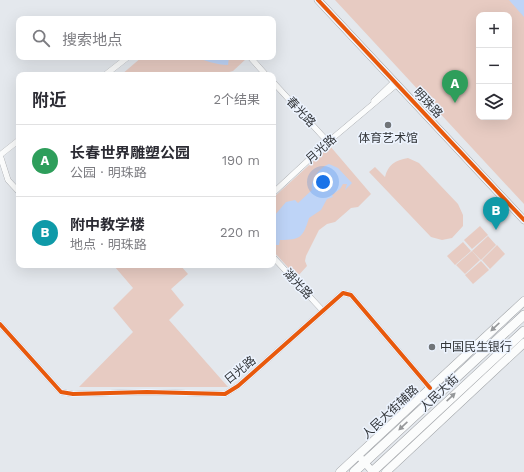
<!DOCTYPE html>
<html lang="zh">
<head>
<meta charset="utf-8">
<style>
  body { margin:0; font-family:"Work Sans","Noto Sans SC",sans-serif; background:#f2f2f3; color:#2b2b33 }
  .controls { position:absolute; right:12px; top:12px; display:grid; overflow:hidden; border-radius:8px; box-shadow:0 4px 16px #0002 }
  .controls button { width:36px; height:36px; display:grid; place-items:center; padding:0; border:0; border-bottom:1px solid #e1e1e2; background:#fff; color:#2b2b33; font:20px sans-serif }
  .you { position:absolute; left:323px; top:182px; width:14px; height:14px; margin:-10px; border:3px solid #fff; border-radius:50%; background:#1a73e8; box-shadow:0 0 0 6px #1a73e833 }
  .badge { display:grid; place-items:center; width:26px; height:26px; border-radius:50%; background:#db2777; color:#fff; font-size:13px; font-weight:700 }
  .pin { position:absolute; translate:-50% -33px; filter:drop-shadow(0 1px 2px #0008) }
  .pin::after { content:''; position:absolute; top:21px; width:14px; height:12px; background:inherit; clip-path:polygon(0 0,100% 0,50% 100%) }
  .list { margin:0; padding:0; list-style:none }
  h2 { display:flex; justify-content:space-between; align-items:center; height:52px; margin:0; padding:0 16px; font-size:17px }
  h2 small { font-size:13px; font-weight:400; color:#7c7c81 }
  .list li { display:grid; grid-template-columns:26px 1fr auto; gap:12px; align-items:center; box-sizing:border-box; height:72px; padding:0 16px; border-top:1px solid #e1e1e2 }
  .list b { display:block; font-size:15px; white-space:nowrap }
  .list p { margin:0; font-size:13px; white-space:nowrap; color:#7c7c81 }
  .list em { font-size:13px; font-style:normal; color:#7c7c81 }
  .icon { flex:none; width:22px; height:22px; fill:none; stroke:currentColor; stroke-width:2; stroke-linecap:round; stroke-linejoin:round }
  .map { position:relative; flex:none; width:524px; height:472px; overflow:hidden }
  .search { position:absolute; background:#fff; box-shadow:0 4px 16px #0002; left:16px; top:16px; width:260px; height:44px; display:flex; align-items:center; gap:10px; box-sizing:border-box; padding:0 14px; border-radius:8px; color:#7c7c81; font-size:15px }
  .panel { position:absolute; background:#fff; box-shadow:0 4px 16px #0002; left:16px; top:72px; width:260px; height:196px; border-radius:8px }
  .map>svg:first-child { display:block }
  .green { fill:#e7cbc2; fill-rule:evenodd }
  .water { fill:#bed4f7 }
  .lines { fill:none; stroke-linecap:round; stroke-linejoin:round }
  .minor-casing { stroke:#9ea1a5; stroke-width:6 }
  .tertiary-casing { stroke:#9ea1a5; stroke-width:8 }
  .secondary-casing { stroke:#9ea1a5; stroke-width:9 }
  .primary-casing { stroke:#9ea1a5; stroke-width:10 }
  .minor { stroke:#fbfcfc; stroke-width:5.5 }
  .tertiary { stroke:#fbfcfc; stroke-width:7 }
  .secondary { stroke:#fbfcfc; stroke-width:8 }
  .primary { stroke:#fbfcfc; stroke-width:9 }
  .cycleway-casing { stroke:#edf4ff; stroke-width:6 }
  .cycleway { stroke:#e8590c; stroke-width:4 }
  .oneway { fill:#96989a }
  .poi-dot { fill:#707478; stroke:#edf4ff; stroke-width:1.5 }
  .labels { text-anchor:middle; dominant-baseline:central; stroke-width:3; stroke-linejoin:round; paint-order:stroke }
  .street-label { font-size:12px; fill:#323539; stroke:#edf4ff }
  .poi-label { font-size:12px; fill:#323539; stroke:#edf4ff }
</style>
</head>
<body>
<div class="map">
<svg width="524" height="472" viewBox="0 0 524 472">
  <rect width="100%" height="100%" fill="#e4e8ed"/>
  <g class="green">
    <path d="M335,0H524V204ZM479,15H509V117H479Z"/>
    <polygon points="142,57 246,57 247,58 233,71 217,75 121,75"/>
    <polygon points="330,146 371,194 358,207 351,208 335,222 327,224 319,230 306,256 305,261 307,266 297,277 273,251 273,198"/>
    <path d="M408,158L419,163L458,204L463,215V226L452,238L442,240L431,237L369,172L375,167L385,177C388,165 395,160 408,158Z"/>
    <polygon points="480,226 488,235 472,249 464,240"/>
    <polygon points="488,236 496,245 481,260 472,251"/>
    <polygon points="463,242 471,251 455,265 447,256"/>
    <polygon points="497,245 505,254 490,269 482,260"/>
    <polygon points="472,251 480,260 465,274 456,265"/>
    <polygon points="481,261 489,270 473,284 465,275"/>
    <polygon points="117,265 180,265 188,274 171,289 184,305 169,320 228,387 79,387 133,332 113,308 133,288 115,267"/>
  </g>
  <g class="water">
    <polygon points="509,0 524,0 524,17"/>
    <path d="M193,57H229L228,65C217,65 204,60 193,57Z"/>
    <path d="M329,164L338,168L352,183L345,190L347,184H343L340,189L332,195L333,197L327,199L321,210L309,218C303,237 301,240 280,240L279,245H275L273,236L275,215L286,202L295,200L298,203L312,190C310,180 320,167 329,164Z"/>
  </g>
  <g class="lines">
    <g class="minor-casing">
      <g id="minor">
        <polyline points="250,57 266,75"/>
        <polyline points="105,75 128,57"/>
        <polyline points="273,82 328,142"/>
        <polyline points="374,101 394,82"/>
        <polyline points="19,140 0,155 8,180 19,192"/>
        <polyline points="273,193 328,142 397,84"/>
        <polyline points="273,257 323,311"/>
        <polyline points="0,324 61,392 73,394 147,392 225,394 238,386 343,293 351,295 430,388"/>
      </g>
    </g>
    <g class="tertiary-casing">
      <g id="tertiary">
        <polyline points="318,0 524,220"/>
        <polyline points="358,455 373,472"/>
      </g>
    </g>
    <g class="secondary-casing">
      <g id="secondary">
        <polyline points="340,472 524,301"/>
        <polyline points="386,472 524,343"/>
      </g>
    </g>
    <g class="primary-casing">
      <g id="primary">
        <polyline points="354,472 524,315"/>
        <polyline points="372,472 524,331"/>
      </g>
    </g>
    <use href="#minor" class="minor"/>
    <use href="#tertiary" class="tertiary"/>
    <use href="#secondary" class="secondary"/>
    <use href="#primary" class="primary"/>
    <g class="cycleway-casing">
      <g id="cycleway">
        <polyline points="318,0 524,220"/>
        <polyline points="0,324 61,392 73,394 147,392 225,394 238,386 343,293 351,295 430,388"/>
      </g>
    </g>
    <use href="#cycleway" class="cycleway"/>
  </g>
  <defs><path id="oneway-solid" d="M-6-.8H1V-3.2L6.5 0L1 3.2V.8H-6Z"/></defs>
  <g class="oneway">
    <use href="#oneway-solid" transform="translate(495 327) rotate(137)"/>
    <use href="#oneway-solid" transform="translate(451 397) rotate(-43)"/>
    <use href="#oneway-solid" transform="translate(403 426) rotate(137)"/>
  </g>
  <g class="poi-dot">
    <circle cx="388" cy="125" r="4"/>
    <circle cx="432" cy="347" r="4"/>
  </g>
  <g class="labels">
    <g class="street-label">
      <text transform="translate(428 103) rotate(47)">明珠路</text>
      <text transform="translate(301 112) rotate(47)">春光路</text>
      <text transform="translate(321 149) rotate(-42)">月光路</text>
      <text transform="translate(298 284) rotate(47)">湖光路</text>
      <text transform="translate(240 370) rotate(-39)">日光路</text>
      <text transform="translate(439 393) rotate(-43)">人民大街</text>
      <text transform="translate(390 412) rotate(-43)">人民大街辅路</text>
    </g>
    <g class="poi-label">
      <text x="388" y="138">体育艺术馆</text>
      <text x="440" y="347" text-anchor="start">中国民生银行</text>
    </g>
  </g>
</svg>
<div class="controls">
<button>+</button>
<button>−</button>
<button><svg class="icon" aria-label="layers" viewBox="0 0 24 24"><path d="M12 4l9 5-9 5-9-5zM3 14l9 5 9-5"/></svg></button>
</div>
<div class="you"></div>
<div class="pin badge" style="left:455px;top:103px;background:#2e9e5b">A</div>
<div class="pin badge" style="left:496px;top:230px;background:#0f9aa8">B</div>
<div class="search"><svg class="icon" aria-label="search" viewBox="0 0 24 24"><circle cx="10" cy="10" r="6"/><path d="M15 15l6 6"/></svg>搜索地点</div>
<section class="panel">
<h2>附近<small>2个结果</small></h2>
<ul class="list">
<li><span class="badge" style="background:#2e9e5b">A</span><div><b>长春世界雕塑公园</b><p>公园 · 明珠路</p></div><em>190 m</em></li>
<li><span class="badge" style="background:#0f9aa8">B</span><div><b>附中教学楼</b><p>地点 · 明珠路</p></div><em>220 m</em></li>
</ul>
</section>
</div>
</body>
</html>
